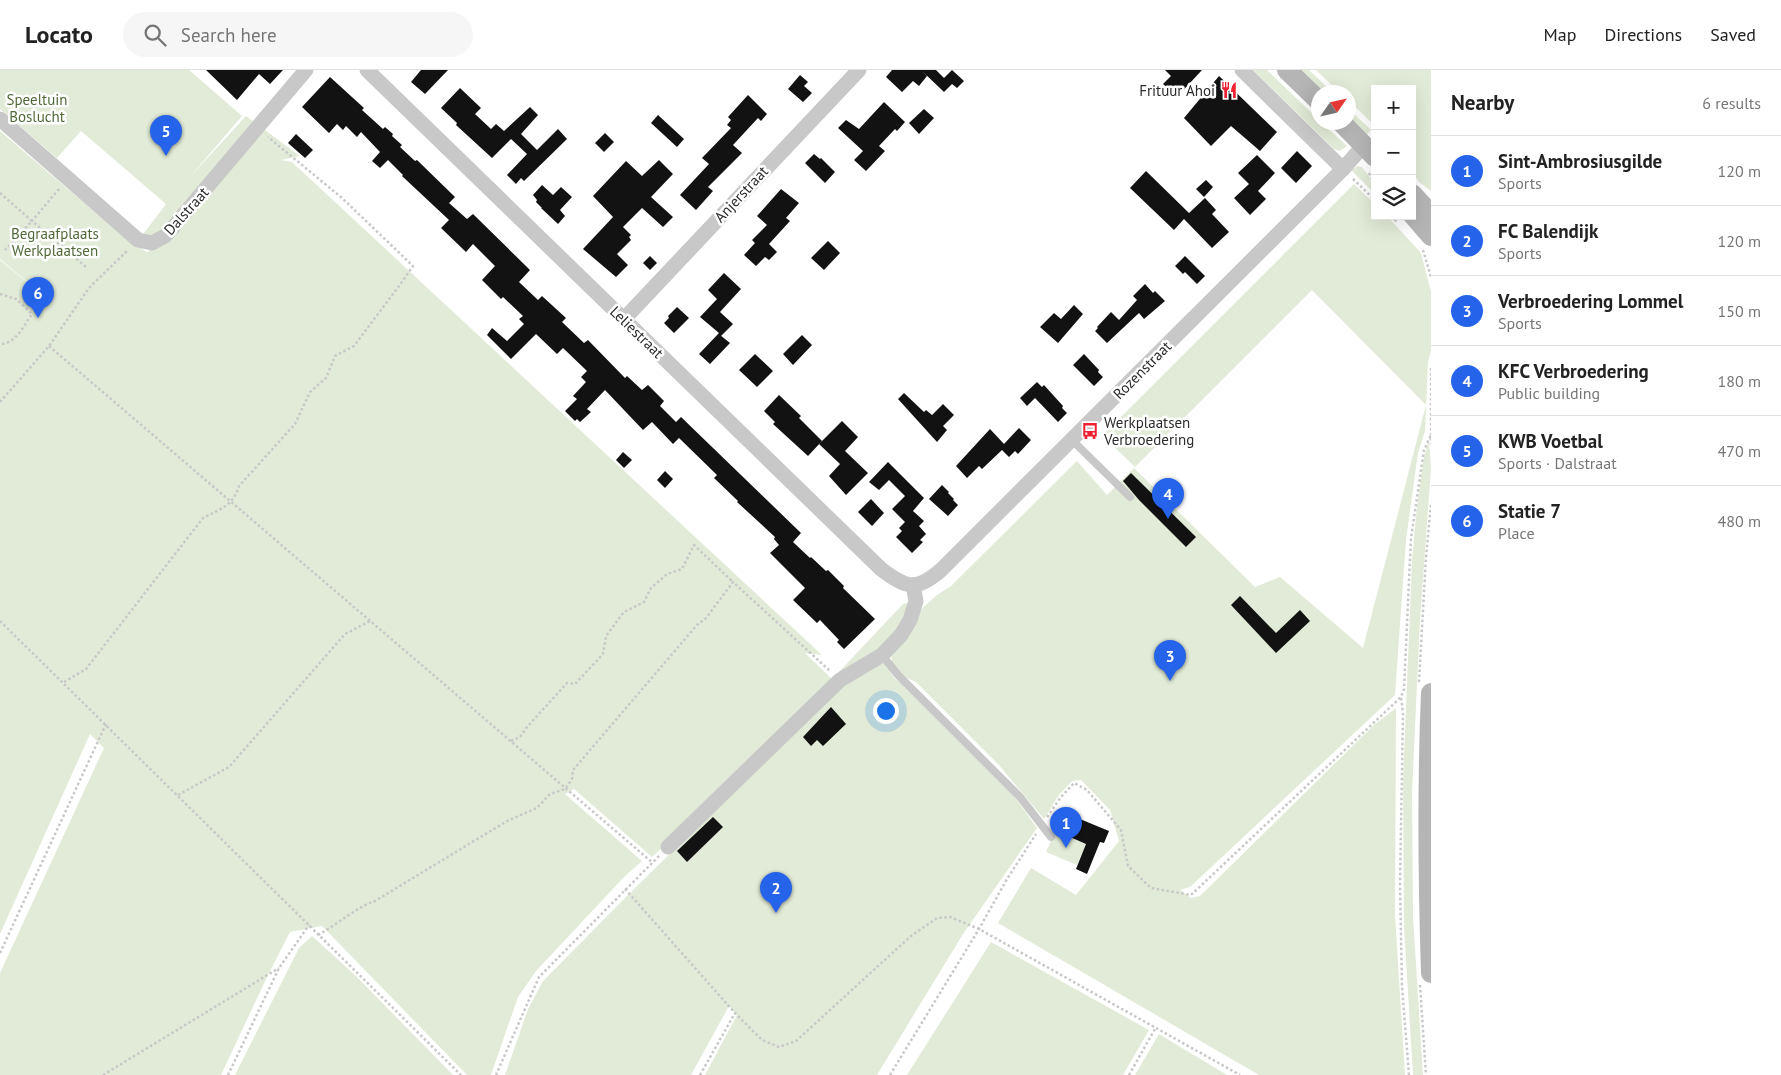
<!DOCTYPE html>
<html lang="en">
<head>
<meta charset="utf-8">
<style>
  body { margin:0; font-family:"PT Sans",sans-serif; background:#f6f6f6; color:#222 }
  .controls { position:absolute; right:15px; top:15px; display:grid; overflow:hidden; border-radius:0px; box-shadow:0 5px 20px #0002 }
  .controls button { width:45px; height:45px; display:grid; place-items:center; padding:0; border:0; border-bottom:1px solid #e0e0e0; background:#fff; color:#222; font:25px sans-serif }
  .compass { position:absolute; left:1311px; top:15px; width:45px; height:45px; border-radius:50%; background:#fff; box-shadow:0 5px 20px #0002; rotate:56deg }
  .you { position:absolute; left:885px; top:640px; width:18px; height:18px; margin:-12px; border:4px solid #fff; border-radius:50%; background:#1a73e8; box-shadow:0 0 0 8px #1a73e833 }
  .badge { display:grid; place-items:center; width:32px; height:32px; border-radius:50%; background:#2563eb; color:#fff; font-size:16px; font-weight:700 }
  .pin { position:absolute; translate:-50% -41px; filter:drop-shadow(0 1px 2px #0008) }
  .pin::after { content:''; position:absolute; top:26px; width:18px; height:15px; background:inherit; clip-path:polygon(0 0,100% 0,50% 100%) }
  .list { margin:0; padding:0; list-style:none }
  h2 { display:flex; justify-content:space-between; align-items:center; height:65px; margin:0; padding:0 20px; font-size:21px }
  h2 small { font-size:16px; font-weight:400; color:#767676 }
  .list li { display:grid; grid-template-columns:32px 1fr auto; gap:15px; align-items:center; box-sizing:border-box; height:70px; padding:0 20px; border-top:1px solid #e0e0e0 }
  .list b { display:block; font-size:19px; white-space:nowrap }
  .list p { margin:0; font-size:16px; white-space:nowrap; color:#767676 }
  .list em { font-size:16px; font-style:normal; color:#767676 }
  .icon { flex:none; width:28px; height:28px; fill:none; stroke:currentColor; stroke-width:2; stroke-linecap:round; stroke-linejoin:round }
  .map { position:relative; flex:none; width:1431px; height:1005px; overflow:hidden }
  header { display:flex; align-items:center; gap:30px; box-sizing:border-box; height:70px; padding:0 25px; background:#fff; border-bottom:1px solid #e0e0e0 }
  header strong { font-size:24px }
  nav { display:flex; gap:28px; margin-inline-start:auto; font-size:18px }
  .search { width:350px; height:45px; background:#f6f6f6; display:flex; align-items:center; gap:12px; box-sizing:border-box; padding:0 18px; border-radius:28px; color:#767676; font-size:19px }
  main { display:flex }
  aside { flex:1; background:#fff }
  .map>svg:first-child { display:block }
  .green { fill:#e2ebd7 }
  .building { fill:#121212 }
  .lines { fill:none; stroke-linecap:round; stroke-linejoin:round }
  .path { stroke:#c8c8c8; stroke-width:2.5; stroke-dasharray:2.5 2.5; stroke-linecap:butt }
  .lane { stroke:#c8c8c8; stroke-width:8 }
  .street { stroke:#c8c8c8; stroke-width:15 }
  .secondary { stroke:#b5b5b5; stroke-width:20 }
  .labels { text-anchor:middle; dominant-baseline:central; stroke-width:5; stroke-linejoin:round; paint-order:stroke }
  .poi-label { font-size:15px; fill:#2b2b2b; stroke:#fff; text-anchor:end }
  .park-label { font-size:15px; fill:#4f6937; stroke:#fff }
  .street-label { font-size:15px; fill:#2b2b2b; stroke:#fff }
</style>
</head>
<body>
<header>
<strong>Locato</strong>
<div class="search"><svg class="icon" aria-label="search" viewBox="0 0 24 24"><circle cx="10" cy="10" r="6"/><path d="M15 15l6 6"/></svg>Search here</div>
<nav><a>Map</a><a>Directions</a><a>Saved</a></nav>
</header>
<main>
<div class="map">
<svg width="1431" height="1005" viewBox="0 0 1431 1005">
  <rect width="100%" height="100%" fill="#fff"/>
  <g class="green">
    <polygon points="0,0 189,0 242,46 190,107 246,46 300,86 281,90 292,92 822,585 805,583 834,611 652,787 574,719 565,724 642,791 625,806 536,901 518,927 491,1005 467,1005 322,856 290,862 267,907 221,1005 0,1005 0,903 104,678 90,664 0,864 0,190 63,242 0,189 0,61 126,169 147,182 159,175 144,163 166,134 81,61 57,88 0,39"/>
    <polygon points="1253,0 1267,0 1318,49 1318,52 1322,53 1347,76 1340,81 1334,79"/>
    <polygon points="1296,0 1309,0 1332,22 1320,22"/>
    <polygon points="1316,0 1431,0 1431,121 1419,112 1412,102 1412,19 1375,19 1375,56 1349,31 1348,22 1339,22"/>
    <polygon points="1348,38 1371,60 1365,67 1349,50"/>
    <polygon points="1358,96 1362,97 1369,106 1374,123 1351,100"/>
    <polygon points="1354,114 1375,134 1375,146 1387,146 1421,183 1431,222 1431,280 1428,292 1425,361 1418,383 1406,470 1395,625 1190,817 1180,820 1191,828 1200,826 1374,655 1396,638 1395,845 1405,1005 1259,1005 998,853 1031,798 1076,825 1119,771 1110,740 1081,710 1072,711 1059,725 1044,749 998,694 916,612 900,605 892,595 891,580 917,543 937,525 951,516 1077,391 1107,425 1134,398 1255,517 1280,507 1363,578 1426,335 1312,220 1135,397 1106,369 1105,363"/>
    <polygon points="1429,370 1431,398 1420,550 1412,722 1413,847 1423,1005 1413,1005 1404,856 1403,712 1412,491 1417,436 1424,387"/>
    <polygon points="908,533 899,562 876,583 838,603 903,534"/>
    <polygon points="882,588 894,608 917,624 970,676 1016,729 1037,758 963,864 877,1005 705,1005 737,945 729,936 691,1005 505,1005 528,939 543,911 626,827 844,612"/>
    <polygon points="1056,761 1086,774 1077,795 1046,782"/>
    <polygon points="312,866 356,906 453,1005 235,1005 299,878"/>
    <polygon points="991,872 1149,960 1123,1005 907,1005"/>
    <polygon points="1159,964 1227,1005 1135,1005"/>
  </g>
  <g class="building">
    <polygon points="206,0 283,0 270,14 259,4 237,30"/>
    <polygon points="421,0 448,0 425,24 411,12"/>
    <polygon points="892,0 936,0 944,8 952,0 964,11 957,18 952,14 944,22 922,1 927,6 919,16 913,11 902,22 886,7"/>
    <polygon points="1165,0 1202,0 1177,27 1163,14 1171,6"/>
    <polygon points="800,5 808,12 804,16 812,23 803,32 788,19"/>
    <polygon points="1219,6 1277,62 1260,81 1231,56 1211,76 1184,48"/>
    <polygon points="330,7 364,38 362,40 383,59 385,57 393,64 392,66 402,75 400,77 415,91 417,90 455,127 449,133 467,149 473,144 530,200 519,212 538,230 542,226 566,248 562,252 584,273 588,270 625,308 627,306 642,320 648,315 664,331 660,336 676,352 681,347 801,463 793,472 810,488 811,487 826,501 828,500 844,516 843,518 875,549 844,579 837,572 839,570 820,550 817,553 793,530 805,518 770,483 779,475 774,469 775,467 737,432 738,431 714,408 717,405 679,368 673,374 652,352 643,360 605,320 587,339 591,342 580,352 577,349 575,351 565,341 577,329 573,326 586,312 581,307 587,301 563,278 557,284 536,264 511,289 487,265 492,258 507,271 524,254 519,249 523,246 503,227 501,229 482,210 495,196 473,174 466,182 441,158 449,150 402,106 403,105 388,90 380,98 372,91 380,82 361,62 357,67 346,56 343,60 337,54 329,63 302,37"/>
    <polygon points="460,18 481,38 475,44 491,59 496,54 504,61 530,37 538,45 521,64 537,80 558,59 567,69 524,111 521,108 516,114 507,105 527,84 511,69 492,88 456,55 457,53 441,38"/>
    <polygon points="748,25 767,44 761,51 758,48 733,75 742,83 708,117 713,121 696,140 680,125 709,94 702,88 731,58 727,55 731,50 728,47"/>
    <polygon points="884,32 905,52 897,61 895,59 879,76 885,81 866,101 854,90 863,81 838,58 846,50 859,59"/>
    <polygon points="924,39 934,48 919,64 909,53"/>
    <polygon points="658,45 684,69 677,77 651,53"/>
    <polygon points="605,63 614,72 604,82 595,73"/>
    <polygon points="296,64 313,80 305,88 288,73"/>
    <polygon points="1297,81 1312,96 1296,113 1281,98"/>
    <polygon points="814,84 820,89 821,88 835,102 825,113 805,93"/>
    <polygon points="1257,85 1275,103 1258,121 1266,129 1250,145 1234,128 1249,114 1238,103"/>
    <polygon points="659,90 673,104 651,127 673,147 663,157 642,138 623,157 631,165 629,167 631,170 617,184 628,195 616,207 583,179 613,147 593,126 626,91 642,106"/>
    <polygon points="1146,101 1189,143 1205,128 1216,140 1212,144 1229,162 1212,178 1184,149 1174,160 1130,118"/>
    <polygon points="1206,110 1213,117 1204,127 1196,119"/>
    <polygon points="542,115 553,125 561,117 572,127 560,140 565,146 558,154 541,138 542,138 536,132 537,130 533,125"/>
    <polygon points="781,119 799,133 786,148 790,151 769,174 777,182 769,190 765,187 756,196 744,185 755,173 752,170 767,155 757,146"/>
    <polygon points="828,171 840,183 824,200 811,188"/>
    <polygon points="650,186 657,193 650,200 643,193"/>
    <polygon points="1185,186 1205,206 1197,214 1185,202 1183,204 1175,196"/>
    <polygon points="724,203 741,219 720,242 733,254 721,266 720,265 730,273 710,294 699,284 719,263 700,247 717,229 708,220"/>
    <polygon points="1145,214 1153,223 1155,221 1165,231 1144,249 1139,243 1107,273 1095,261 1098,258 1097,257 1111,242 1119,250 1137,230 1133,226"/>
    <polygon points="1074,235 1083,244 1058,273 1040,257 1054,243 1061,249"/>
    <polygon points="677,237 689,248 674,263 664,253 669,248 668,246"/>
    <polygon points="802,265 812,275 793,295 783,284"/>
    <polygon points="755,284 773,301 757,317 739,300"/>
    <polygon points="1084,284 1099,300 1098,302 1103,307 1094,316 1073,295"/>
    <polygon points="1037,312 1042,317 1044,315 1063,336 1062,338 1067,343 1058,352 1035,328 1027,336 1020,328"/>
    <polygon points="904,323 924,342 926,340 932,345 943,334 954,345 943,356 947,360 937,372 898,329"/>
    <polygon points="779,325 801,346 799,348 822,371 808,386 773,354 775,352 764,341"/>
    <polygon points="842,351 858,367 845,381 868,403 846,425 829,406 840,394 819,374"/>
    <polygon points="1019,358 1031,370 1018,384 1015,381 1009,387 1002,380 982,399 979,396 967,408 956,396 990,359 1004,374"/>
    <polygon points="623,382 632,390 624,398 616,390"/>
    <polygon points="888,392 924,428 913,441 924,451 919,456 926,464 920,470 923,472 912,483 896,467 902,461 899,458 905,452 892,439 905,426 889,410 879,420 869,412"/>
    <polygon points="665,401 673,409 665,418 657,410"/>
    <polygon points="1131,403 1196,467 1186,477 1139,430 1123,411"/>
    <polygon points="942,415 949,422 948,423 954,429 953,430 958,435 948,446 929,429"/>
    <polygon points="871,429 884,443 872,456 858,442"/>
    <polygon points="1240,526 1276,563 1300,540 1310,551 1276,583 1231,535"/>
    <polygon points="831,637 846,654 823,676 817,670 811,676 803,667"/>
    <polygon points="1066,738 1077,743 1075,747 1109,761 1104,773 1100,772 1087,804 1076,799 1086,774 1054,760 1058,751 1060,752"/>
    <polygon points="713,747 723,757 687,792 677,781"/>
  </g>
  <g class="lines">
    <g class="path">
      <polyline points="1369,103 1375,116"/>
      <polyline points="1353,109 1375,130"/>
      <polyline points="59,119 32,151 86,197"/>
      <polyline points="0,123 32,151 5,180"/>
      <polyline points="1391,146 1397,152"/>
      <polyline points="1423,180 1431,207"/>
      <path d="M0,224L16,229L32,244C24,255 16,274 0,274"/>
      <polyline points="49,276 653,793"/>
      <polyline points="1431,298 1431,374"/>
      <polyline points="0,332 49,276 89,218 128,180"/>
      <polyline points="0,551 461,1005"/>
      <path d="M64,612L86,599L203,448C220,439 233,436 239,416L295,354L310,322L326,308L335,286L354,276L399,216L413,196L342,128L268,67"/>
      <polyline points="1419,612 1426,487 1431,434"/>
      <polyline points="511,671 520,667 527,657 567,613 575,614 603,584 606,566 624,542 644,532 651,518 667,504 682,499 694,475 733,512"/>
      <polyline points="178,725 229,697 345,564 370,551"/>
      <polyline points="1047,747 1061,727 1074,713 1087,720 1121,760 1128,796 1151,818 1191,825 1401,627"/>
      <polyline points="625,819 735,943 762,970 779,977 796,971 911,866 937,848 950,847 979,859 1240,1005"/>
      <path d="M318,865C338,854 355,838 375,831L507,751L537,738L550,724L565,719L572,709L573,700L697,555L706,548L733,512L830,601"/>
      <polyline points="0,883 106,654"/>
      <polyline points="1420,915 1426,1005"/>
      <polyline points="103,1005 279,898"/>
      <polyline points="228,1005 279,898 309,855"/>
      <polyline points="496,1005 539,907 660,785"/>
      <polyline points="700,1005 735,943"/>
      <polyline points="890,1005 979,859 1007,809 1036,764"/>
      <polyline points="1129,1005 1156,957"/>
      <polyline points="1409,1005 1402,916 1400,814 1403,643 1401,627 1404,619 1411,468 1424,380 1431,365"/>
    </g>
    <g class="lane">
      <polyline points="1072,370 1130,427"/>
      <polyline points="882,585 898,605 1020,727 1051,767"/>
    </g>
    <g class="street">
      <path d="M367,0L881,499C906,518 916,522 941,500L1343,99L1364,75"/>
      <polyline points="1242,0 1343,99"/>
      <polyline points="0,49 138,170 152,173 165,166 174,156 306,0"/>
      <polyline points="624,249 859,0"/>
      <polyline points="668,777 840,610 882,585 901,565 910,550 916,531 913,515"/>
    </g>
    <g class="secondary">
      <polyline points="1287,0 1318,30"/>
      <polyline points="1341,52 1375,87"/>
      <polyline points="1412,124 1431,144"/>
      <polyline points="1412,144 1431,166"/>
      <path d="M1431,623C1427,716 1428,810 1431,903"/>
    </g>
  </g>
  <defs>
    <g id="restaurant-bare" transform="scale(1.35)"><path d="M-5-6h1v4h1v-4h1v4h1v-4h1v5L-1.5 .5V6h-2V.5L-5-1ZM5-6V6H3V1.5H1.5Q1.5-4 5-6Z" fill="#ee2132" stroke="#fff" stroke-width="2.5" paint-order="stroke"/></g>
    <g id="bus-bare" transform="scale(1.35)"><path d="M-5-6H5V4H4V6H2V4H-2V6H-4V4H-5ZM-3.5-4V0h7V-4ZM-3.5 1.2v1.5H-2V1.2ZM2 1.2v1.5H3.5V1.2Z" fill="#ee2132" stroke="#fff" stroke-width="2.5" paint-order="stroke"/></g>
  </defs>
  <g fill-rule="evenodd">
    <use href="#restaurant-bare" x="1229" y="20"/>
    <use href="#bus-bare" x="1090" y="361"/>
  </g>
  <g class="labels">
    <g class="poi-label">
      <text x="1215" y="20">Frituur Ahoi</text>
      <text x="1104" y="352" text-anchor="start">Werkplaatsen<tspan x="1104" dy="17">Verbroedering</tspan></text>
    </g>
    <g class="park-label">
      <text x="37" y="29">Speeltuin<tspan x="37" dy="17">Boslucht</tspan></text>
      <text x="55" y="163">Begraafplaats<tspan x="55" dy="17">Werkplaatsen</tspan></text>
    </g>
    <g class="street-label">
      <text transform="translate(741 124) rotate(-47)">Anjerstraat</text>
      <text transform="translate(186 141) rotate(-48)">Dalstraat</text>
      <text transform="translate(637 262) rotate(44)">Leliestraat</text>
      <text transform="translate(1142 300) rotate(-45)">Rozenstraat</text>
    </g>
  </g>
</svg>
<div class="controls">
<button>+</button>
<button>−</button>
<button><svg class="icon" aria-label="layers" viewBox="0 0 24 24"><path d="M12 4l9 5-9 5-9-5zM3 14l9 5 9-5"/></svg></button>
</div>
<svg class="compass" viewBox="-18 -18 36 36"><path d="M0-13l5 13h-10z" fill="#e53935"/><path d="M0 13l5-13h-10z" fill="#767676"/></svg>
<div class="you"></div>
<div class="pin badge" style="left:1066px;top:778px">1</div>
<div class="pin badge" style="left:776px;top:843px">2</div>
<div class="pin badge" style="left:1170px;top:611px">3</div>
<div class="pin badge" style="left:1168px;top:449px">4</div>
<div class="pin badge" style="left:166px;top:86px">5</div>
<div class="pin badge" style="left:38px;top:248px">6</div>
</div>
<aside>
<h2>Nearby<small>6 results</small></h2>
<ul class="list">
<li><span class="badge">1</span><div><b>Sint-Ambrosiusgilde</b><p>Sports</p></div><em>120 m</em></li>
<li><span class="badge">2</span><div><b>FC Balendijk</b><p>Sports</p></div><em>120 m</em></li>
<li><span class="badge">3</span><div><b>Verbroedering Lommel</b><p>Sports</p></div><em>150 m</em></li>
<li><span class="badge">4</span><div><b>KFC Verbroedering</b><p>Public building</p></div><em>180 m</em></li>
<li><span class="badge">5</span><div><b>KWB Voetbal</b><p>Sports · Dalstraat</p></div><em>470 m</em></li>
<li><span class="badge">6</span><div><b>Statie 7</b><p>Place</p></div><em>480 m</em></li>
</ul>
</aside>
</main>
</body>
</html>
